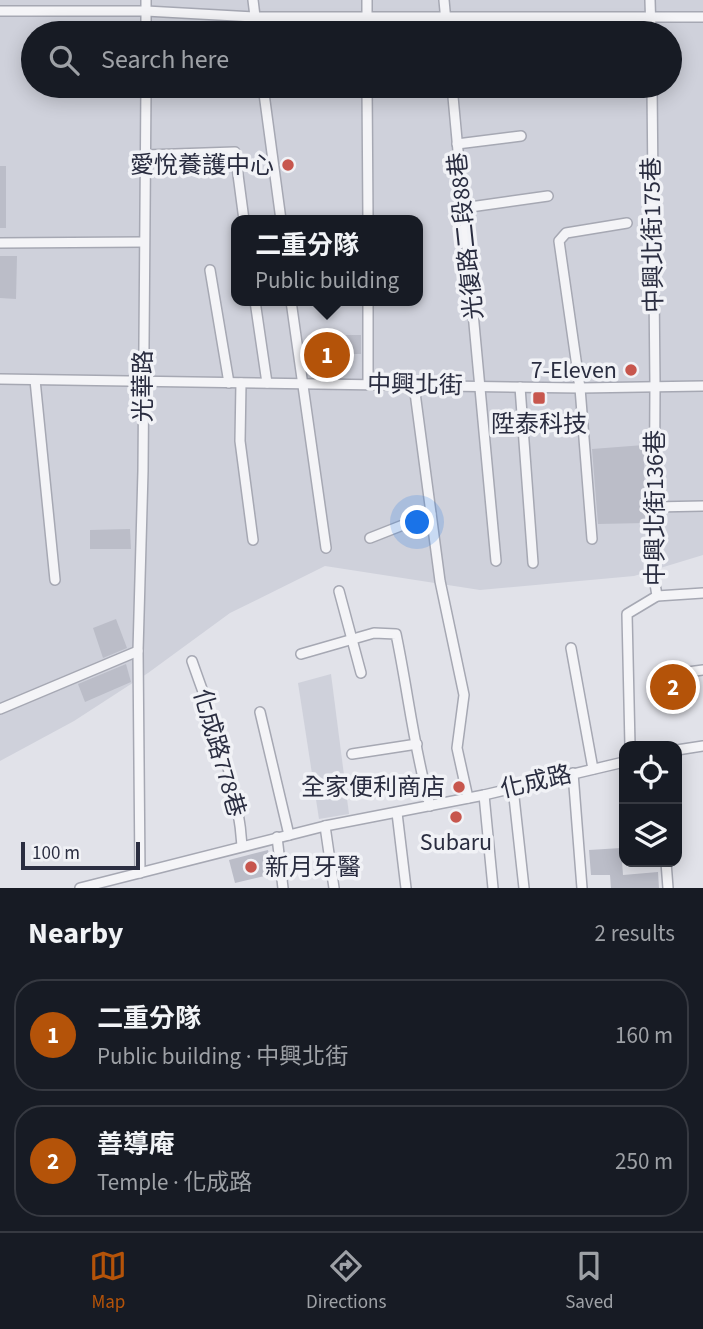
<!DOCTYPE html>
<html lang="en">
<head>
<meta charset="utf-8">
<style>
  body { margin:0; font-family:"Source Sans 3","Noto Sans TC",sans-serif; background:#20242c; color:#f1f3f6 }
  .controls { position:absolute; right:21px; bottom:21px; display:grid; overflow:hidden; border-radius:14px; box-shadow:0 4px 18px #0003 }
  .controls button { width:63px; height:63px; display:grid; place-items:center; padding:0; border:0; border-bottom:2px solid #363941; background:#171b24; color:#f1f3f6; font:35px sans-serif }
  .scale { position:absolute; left:21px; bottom:18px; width:119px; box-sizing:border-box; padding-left:7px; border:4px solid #2a2d40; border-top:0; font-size:19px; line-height:24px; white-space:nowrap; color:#2a2d40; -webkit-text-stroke:5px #f1f2f6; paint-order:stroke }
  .you { position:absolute; left:418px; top:523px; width:24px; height:24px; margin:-18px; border:5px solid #fff; border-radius:50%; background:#1a73e8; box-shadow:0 0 0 10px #1a73e833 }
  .badge { display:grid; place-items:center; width:46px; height:46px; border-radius:50%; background:#b45309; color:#fff; font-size:23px; font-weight:700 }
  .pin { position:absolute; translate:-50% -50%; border:4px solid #fff; box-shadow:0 2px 7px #0006 }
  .popup { position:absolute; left:231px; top:215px; width:192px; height:91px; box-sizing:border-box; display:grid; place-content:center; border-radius:14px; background:#171b24; filter:drop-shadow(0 2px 5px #0005); font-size:23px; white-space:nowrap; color:#9ea1a6 }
  .popup b { font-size:26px; color:#f1f3f6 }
  .popup::after { content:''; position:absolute; left:50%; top:100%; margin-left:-14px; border:14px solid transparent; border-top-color:#171b24 }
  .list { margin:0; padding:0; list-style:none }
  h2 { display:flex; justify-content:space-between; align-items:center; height:91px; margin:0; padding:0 28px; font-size:30px }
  h2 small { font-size:23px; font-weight:400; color:#9ea1a6 }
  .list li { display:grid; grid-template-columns:46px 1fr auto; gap:21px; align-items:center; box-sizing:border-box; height:112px; margin:0 14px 14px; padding:0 14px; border:2px solid #363941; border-radius:28px }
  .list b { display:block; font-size:26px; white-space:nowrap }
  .list p { margin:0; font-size:23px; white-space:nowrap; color:#9ea1a6 }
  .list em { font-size:23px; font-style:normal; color:#9ea1a6 }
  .icon { flex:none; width:38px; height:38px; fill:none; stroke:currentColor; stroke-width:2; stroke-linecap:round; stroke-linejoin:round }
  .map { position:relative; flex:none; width:703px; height:888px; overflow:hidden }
  .search { position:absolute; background:#171b24; box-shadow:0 4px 18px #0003; left:21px; right:21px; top:21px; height:77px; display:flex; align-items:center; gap:18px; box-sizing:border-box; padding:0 24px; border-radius:38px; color:#9ea1a6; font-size:26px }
  .sheet { height:343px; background:#171b24 }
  nav { display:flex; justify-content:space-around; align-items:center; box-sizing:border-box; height:98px; border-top:2px solid #363941; background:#171b24; font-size:19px; color:#9ea1a6 }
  nav a { display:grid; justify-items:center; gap:4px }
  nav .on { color:#b45309 }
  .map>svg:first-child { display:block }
  .built { fill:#cfd1db; fill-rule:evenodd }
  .building { fill:#bbbdc8 }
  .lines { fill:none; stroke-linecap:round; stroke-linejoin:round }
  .minor-casing { stroke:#a6a8b3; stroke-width:12 }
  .minor { stroke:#f4f4f7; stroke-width:9 }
  .poi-dot { fill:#c7564d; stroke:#f1f2f6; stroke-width:2.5 }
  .labels { text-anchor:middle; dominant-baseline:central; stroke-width:7; stroke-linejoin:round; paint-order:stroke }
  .poi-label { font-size:24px; fill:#2a2d40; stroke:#f1f2f6; text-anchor:end }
  .street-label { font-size:24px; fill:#2a2d40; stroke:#f1f2f6 }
</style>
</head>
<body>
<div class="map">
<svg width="703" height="888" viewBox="0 0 703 888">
  <rect width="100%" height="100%" fill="#e1e2e9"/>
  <g class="built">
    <path d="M0,0H703V555L634,576L480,590L325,566L230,613L148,673L74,721L0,761ZM33,33H670V86H33ZM236,220H418V301H236Z"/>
    <polygon points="331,674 349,814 319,819 298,683"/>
  </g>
  <g class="building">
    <rect x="0" y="166" width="6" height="62"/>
    <polygon points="0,256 17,256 16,299 0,298"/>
    <rect x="342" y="335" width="19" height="19"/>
    <polygon points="644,445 645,523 598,524 592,449"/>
    <polygon points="130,529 131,549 90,549 90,530"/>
    <polygon points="116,619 127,648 103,658 93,628"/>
    <polygon points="126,664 131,682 85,702 78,684"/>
    <polygon points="621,848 623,875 658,872 659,888 611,888 610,875 591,875 589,850"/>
    <polygon points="268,850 273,874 235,883 229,860"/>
  </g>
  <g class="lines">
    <g class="minor-casing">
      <g id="minor">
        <polyline points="253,0 257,33"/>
        <polyline points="444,0 447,33"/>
        <polyline points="650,0 651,33"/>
        <polyline points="0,11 146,11 254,17 703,17"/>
        <polyline points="146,33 146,0"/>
        <polyline points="367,33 367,0"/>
        <polyline points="263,86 281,220"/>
        <polyline points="367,86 368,220"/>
        <polyline points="452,86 496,561"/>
        <polyline points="457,144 521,136"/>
        <polyline points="145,155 235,152 244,220"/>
        <polyline points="463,208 548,196"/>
        <polyline points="0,243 144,242"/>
        <polyline points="210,270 229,383"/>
        <polyline points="255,301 267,383"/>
        <polyline points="291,301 326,548"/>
        <polyline points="368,301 368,384"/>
        <polyline points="0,379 580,388 703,386"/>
        <polyline points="35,380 55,580"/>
        <polyline points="241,383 240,441 253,540"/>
        <polyline points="414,385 440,581 464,695 457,748 468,798"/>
        <polyline points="520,387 533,563"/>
        <polyline points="654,507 703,506"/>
        <polyline points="370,538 431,514"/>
        <polyline points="592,539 580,388 559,241 566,233 627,223"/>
        <polyline points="339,591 361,673"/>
        <polyline points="657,596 703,593"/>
        <polyline points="571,648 593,769"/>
        <path d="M301,654L374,633L396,634C408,691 414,750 430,806"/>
        <path d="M192,661C213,721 238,782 242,846"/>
        <polyline points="688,672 703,670"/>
        <polyline points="0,709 138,651"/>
        <polyline points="260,712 289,835"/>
        <polyline points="630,746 627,614 657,596 654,577 655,385 652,86"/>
        <polyline points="677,750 703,746"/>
        <polyline points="352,754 417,744"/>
        <polyline points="573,773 582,888"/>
        <polyline points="513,788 524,888"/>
        <polyline points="484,795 493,888"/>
        <polyline points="397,813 406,888"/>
        <polyline points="325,826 334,888"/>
        <polyline points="277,837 283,888"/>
        <polyline points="666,862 668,888"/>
        <polyline points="140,873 138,651 143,471 146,86"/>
        <polyline points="80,888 325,826 484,795 624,762"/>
      </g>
    </g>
    <use href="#minor" class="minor"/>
  </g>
  <g class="poi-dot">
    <circle cx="288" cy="165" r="7"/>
    <circle cx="631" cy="370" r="7"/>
    <rect x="532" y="391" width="14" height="14" rx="3.5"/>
    <circle cx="459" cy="787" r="7"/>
    <circle cx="456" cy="817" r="7"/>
    <circle cx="251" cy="867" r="7"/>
  </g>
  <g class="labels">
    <g class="poi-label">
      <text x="274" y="165">愛悅養護中心</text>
      <text x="617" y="370">7-Eleven</text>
      <text x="539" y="424" text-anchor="middle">陞泰科技</text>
      <text x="445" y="787">全家便利商店</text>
      <text x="456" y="842" text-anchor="middle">Subaru</text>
      <text x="265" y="867" text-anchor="start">新月牙醫</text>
    </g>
    <g class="street-label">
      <text transform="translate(653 235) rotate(-91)">中興北街175巷</text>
      <text transform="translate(466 236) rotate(-96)">光復路二段88巷</text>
      <text transform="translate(415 385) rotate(1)">中興北街</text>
      <text transform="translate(143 386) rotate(-90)">光華路</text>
      <text transform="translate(655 508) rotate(-90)">中興北街136巷</text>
      <text transform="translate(219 753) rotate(74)">化成路778巷</text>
      <text transform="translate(536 782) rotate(-13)">化成路</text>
    </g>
  </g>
</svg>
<div class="controls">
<button><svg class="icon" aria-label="locate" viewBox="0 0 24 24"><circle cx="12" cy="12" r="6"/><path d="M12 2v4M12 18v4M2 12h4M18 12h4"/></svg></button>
<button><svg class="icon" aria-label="layers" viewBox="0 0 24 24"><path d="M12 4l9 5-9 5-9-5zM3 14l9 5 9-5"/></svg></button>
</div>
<div class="scale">100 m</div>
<div class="you"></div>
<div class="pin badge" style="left:327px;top:355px">1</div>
<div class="popup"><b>二重分隊</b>Public building</div>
<div class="pin badge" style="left:673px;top:687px">2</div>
<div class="search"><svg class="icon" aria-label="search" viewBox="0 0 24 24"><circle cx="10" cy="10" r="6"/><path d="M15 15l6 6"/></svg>Search here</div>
</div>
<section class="sheet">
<h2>Nearby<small>2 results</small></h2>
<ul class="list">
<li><span class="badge">1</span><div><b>二重分隊</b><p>Public building · 中興北街</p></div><em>160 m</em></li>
<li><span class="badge">2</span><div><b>善導庵</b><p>Temple · 化成路</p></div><em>250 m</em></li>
</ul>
</section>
<nav>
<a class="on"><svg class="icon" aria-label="map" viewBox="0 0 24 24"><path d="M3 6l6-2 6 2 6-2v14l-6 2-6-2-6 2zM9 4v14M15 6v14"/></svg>Map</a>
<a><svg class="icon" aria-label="directions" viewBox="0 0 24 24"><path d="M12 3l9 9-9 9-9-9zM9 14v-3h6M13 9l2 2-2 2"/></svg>Directions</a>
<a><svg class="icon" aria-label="saved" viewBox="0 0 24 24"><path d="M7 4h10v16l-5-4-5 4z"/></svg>Saved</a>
</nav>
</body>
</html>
